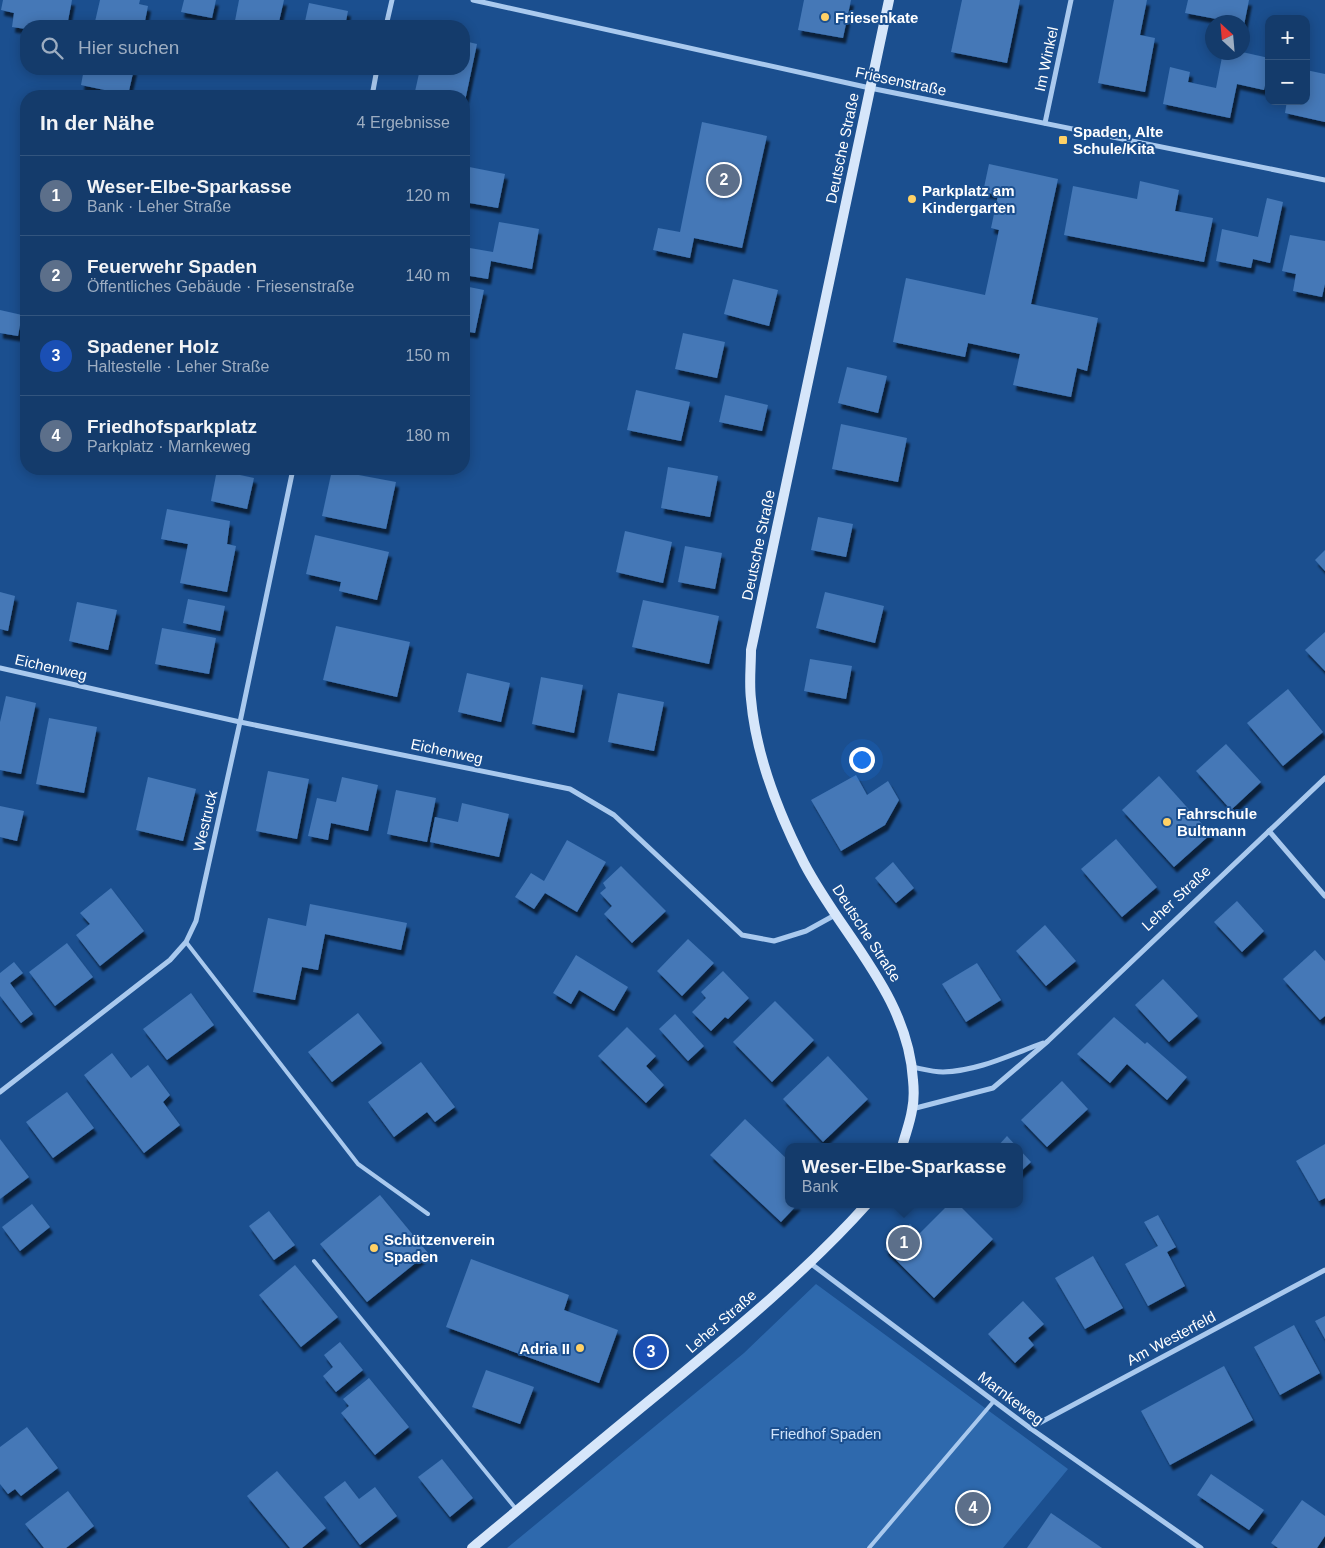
<!DOCTYPE html>
<html lang="de">
<head>
<meta charset="utf-8">
<style>
  body { margin:0; font-family:Arial,sans-serif; background:#214673; color:#f1f3f6 }
  .controls { position:absolute; right:15px; top:15px; display:grid; overflow:hidden; border-radius:10px; box-shadow:0 2px 12px #0003 }
  .controls button { width:45px; height:45px; display:grid; place-items:center; padding:0; border:0; border-bottom:1px solid #33557e; background:#143b6b; color:#f1f3f6; font:25px sans-serif }
  .compass { position:absolute; left:1205px; top:15px; width:45px; height:45px; border-radius:50%; background:#143b6b; box-shadow:0 2px 12px #0003; rotate:334deg }
  .you { position:absolute; left:861px; top:759px; width:18px; height:18px; margin:-12px; border:4px solid #fff; border-radius:50%; background:#1a73e8; box-shadow:0 0 0 8px #1a73e833 }
  .badge { display:grid; place-items:center; width:32px; height:32px; border-radius:50%; background:#e69b98; color:#fff; font-size:16px; font-weight:700 }
  .pin { position:absolute; translate:-50% -50%; border:2px solid #fff; box-shadow:0 1px 5px #0006 }
  .popup { position:absolute; left:785px; top:1143px; width:238px; height:65px; box-sizing:border-box; display:grid; place-content:center; border-radius:10px; background:#143b6b; filter:drop-shadow(0 1px 4px #0005); font-size:16px; white-space:nowrap; color:#9dadc1 }
  .popup b { font-size:19px; color:#f1f3f6 }
  .popup::after { content:''; position:absolute; left:50%; top:100%; margin-left:-10px; border:10px solid transparent; border-top-color:#143b6b }
  .list { margin:0; padding:0; list-style:none }
  h2 { display:flex; justify-content:space-between; align-items:center; height:65px; margin:0; padding:0 20px; font-size:21px }
  h2 small { font-size:16px; font-weight:400; color:#9dadc1 }
  .list li { display:grid; grid-template-columns:32px 1fr auto; gap:15px; align-items:center; box-sizing:border-box; height:80px; padding:0 20px; border-top:1px solid #33557e }
  .list b { display:block; font-size:19px; white-space:nowrap }
  .list p { margin:0; font-size:16px; white-space:nowrap; color:#9dadc1 }
  .list em { font-size:16px; font-style:normal; color:#9dadc1 }
  .icon { flex:none; width:28px; height:28px; fill:none; stroke:currentColor; stroke-width:2; stroke-linecap:round; stroke-linejoin:round }
  .map { position:relative; flex:none; width:1325px; height:1548px; overflow:hidden }
  .search { position:absolute; background:#143b6b; box-shadow:0 2px 12px #0003; left:20px; top:20px; width:450px; height:55px; display:flex; align-items:center; gap:12px; box-sizing:border-box; padding:0 18px; border-radius:20px; color:#9dadc1; font-size:19px }
  .panel { position:absolute; background:#143b6b; box-shadow:0 2px 12px #0003; left:20px; top:90px; width:450px; height:385px; border-radius:20px }
  .map>svg:first-child { display:block }
  .green { fill:#2e69ad }
  .building { fill:#4478b7; filter:url(#shadow) }
  .lines { fill:none; stroke-linecap:round; stroke-linejoin:round }
  .lane { stroke:#a9c9ee; stroke-width:4 }
  .street { stroke:#a9c9ee; stroke-width:5 }
  .secondary { stroke:#d6e6fa; stroke-width:10 }
  .poi-dot { fill:#ffd166; stroke:#1b4f8f; stroke-width:2 }
  .labels { text-anchor:middle; dominant-baseline:central; stroke-width:4; stroke-linejoin:round; paint-order:stroke }
  .poi-label { font-size:15px; font-weight:bold; fill:#fff; stroke:#1b4f8f; text-anchor:start }
  .street-label { font-size:15px; fill:#fff; stroke:#1b4f8f }
  .park-label { font-size:15px; fill:#cfe3fa; stroke:#1b4f8f }
</style>
</head>
<body>
<div class="map">
<svg width="1325" height="1548" viewBox="0 0 1325 1548">
  <defs>
    <filter id="shadow"><feDropShadow dx="3" dy="5.5" stdDeviation="1" flood-color="#0009"/></filter>
  </defs>
  <rect width="100%" height="100%" fill="#1b4f8f"/>
  <polygon class="green" points="816,1284 1068,1469 1003,1548 507,1548 744,1353"/>
  <g class="building">
    <polygon points="3,0 72,0 67,26 26,26 26,29 12,27 14,13 1,10"/>
    <polygon points="100,0 140,0 139,4 148,6 144,26 94,26"/>
    <polygon points="184,0 216,0 212,18 181,12"/>
    <polygon points="239,0 284,0 278,26 234,26"/>
    <polygon points="804,0 851,0 843,38 798,30"/>
    <polygon points="962,0 1020,0 1007,63 951,52"/>
    <polygon points="1114,0 1147,0 1140,35 1155,38 1145,92 1098,83"/>
    <polygon points="1188,0 1249,0 1244,25 1242,22 1232,22 1185,13"/>
    <polygon points="309,3 348,11 345,26 304,26"/>
    <polygon points="464,41 477,44 465,101 464,96 414,96 420,69 464,69"/>
    <polygon points="1223,52 1242,52 1269,58 1269,68 1264,90 1237,84 1230,118 1163,104 1170,67 1190,72 1188,82 1216,88"/>
    <polygon points="84,69 134,69 128,95 81,85"/>
    <polygon points="1306,70 1325,74 1325,122 1285,113 1287,101 1306,101"/>
    <polygon points="702,122 767,136 742,248 694,238 690,258 653,250 658,228 680,232"/>
    <polygon points="989,164 1058,179 1031,304 1098,318 1087,371 1077,368 1071,397 1013,385 1020,354 968,343 965,357 893,342 906,278 985,295 999,230 991,228 998,195 983,192"/>
    <polygon points="464,166 505,174 498,208 464,202"/>
    <polygon points="1140,181 1179,190 1175,211 1213,218 1204,262 1064,235 1073,186 1137,199"/>
    <polygon points="1267,198 1283,202 1270,263 1253,259 1251,268 1216,261 1222,229 1258,237"/>
    <polygon points="499,222 539,229 532,269 491,261 488,279 464,275 464,247 493,252"/>
    <polygon points="1290,235 1325,241 1325,284 1322,297 1293,291 1296,274 1282,271"/>
    <polygon points="733,279 778,290 769,326 724,314"/>
    <polygon points="464,286 484,290 475,333 464,331"/>
    <polygon points="0,310 22,315 18,336 0,333"/>
    <polygon points="683,333 725,342 717,378 675,369"/>
    <polygon points="847,367 887,376 878,413 838,403"/>
    <polygon points="636,390 690,402 681,441 627,430"/>
    <polygon points="725,395 768,405 762,431 719,422"/>
    <polygon points="841,424 907,438 898,482 832,469"/>
    <polygon points="668,467 718,476 710,517 661,508"/>
    <polygon points="217,470 254,478 247,509 211,501"/>
    <polygon points="332,470 396,482 386,529 322,516"/>
    <polygon points="167,509 230,521 227,544 236,546 227,592 180,583 188,544 161,539"/>
    <polygon points="818,517 853,524 846,557 811,550"/>
    <polygon points="625,531 672,542 663,583 616,572"/>
    <polygon points="315,535 389,552 377,600 339,591 341,582 306,574"/>
    <polygon points="685,546 722,553 715,589 678,582"/>
    <polygon points="1325,550 1325,571 1315,560"/>
    <polygon points="0,592 15,596 8,631 0,629"/>
    <polygon points="825,592 884,606 875,643 816,628"/>
    <polygon points="188,599 225,606 220,631 183,623"/>
    <polygon points="643,600 719,616 709,664 632,647"/>
    <polygon points="77,602 117,610 108,650 69,641"/>
    <polygon points="336,626 410,642 397,697 323,680"/>
    <polygon points="162,628 216,638 209,674 155,664"/>
    <polygon points="1325,632 1325,671 1305,650"/>
    <polygon points="810,659 852,666 846,699 804,691"/>
    <polygon points="467,673 510,683 501,722 458,712"/>
    <polygon points="541,677 583,685 574,733 532,724"/>
    <polygon points="1288,689 1323,732 1283,766 1247,723"/>
    <polygon points="618,693 664,702 654,751 608,742"/>
    <polygon points="6,696 36,703 21,774 0,770 0,722"/>
    <polygon points="49,718 97,727 84,793 36,784"/>
    <polygon points="1226,744 1261,782 1231,810 1196,771"/>
    <polygon points="268,771 309,779 297,839 256,831"/>
    <polygon points="856,775 867,795 888,781 899,800 885,825 841,851 811,800"/>
    <polygon points="1159,776 1211,834 1174,867 1122,810"/>
    <polygon points="148,777 196,789 183,841 136,830"/>
    <polygon points="342,777 378,785 368,831 331,823 328,840 308,836 317,798 336,802"/>
    <polygon points="396,790 436,798 427,842 387,834"/>
    <polygon points="462,803 509,814 499,857 430,842 435,817 458,822"/>
    <polygon points="0,806 24,811 17,841 0,837"/>
    <polygon points="1116,839 1157,887 1122,917 1081,869"/>
    <polygon points="567,840 606,862 577,912 545,893 534,909 515,897 531,873 544,881"/>
    <polygon points="893,862 914,888 896,903 875,878"/>
    <polygon points="621,866 666,911 632,943 604,914 612,906 600,893 606,888 603,883"/>
    <polygon points="111,888 144,931 100,966 76,935 90,924 80,913"/>
    <polygon points="1237,901 1264,931 1242,952 1214,922"/>
    <polygon points="310,904 407,923 401,950 325,934 318,970 302,967 295,1000 253,992 268,918 306,926"/>
    <polygon points="1045,925 1076,961 1046,986 1016,951"/>
    <polygon points="688,939 714,963 682,996 657,971"/>
    <polygon points="67,943 93,977 55,1006 29,972"/>
    <polygon points="1315,950 1325,961 1325,1016 1320,1020 1283,979"/>
    <polygon points="576,955 628,987 614,1011 579,990 571,1004 553,993"/>
    <polygon points="14,962 23,973 10,983 33,1014 21,1023 0,996 0,973"/>
    <polygon points="977,963 1001,1000 966,1022 942,984"/>
    <polygon points="723,971 749,998 728,1019 725,1017 711,1031 692,1012 706,998 701,992"/>
    <polygon points="1163,979 1198,1016 1169,1042 1135,1005"/>
    <polygon points="191,993 214,1025 167,1060 143,1029"/>
    <polygon points="775,1001 814,1040 772,1082 733,1042"/>
    <polygon points="358,1013 382,1043 332,1082 308,1052"/>
    <polygon points="675,1014 704,1046 688,1061 659,1029"/>
    <polygon points="1114,1017 1145,1044 1147,1042 1187,1077 1167,1100 1127,1064 1110,1083 1077,1054"/>
    <polygon points="627,1027 656,1056 646,1066 664,1085 646,1103 598,1056"/>
    <polygon points="112,1053 131,1078 148,1065 170,1095 163,1102 180,1125 144,1153 84,1075"/>
    <polygon points="828,1056 868,1099 823,1142 783,1099"/>
    <polygon points="421,1062 455,1107 435,1122 427,1112 394,1137 368,1102"/>
    <polygon points="1062,1081 1088,1109 1047,1147 1021,1120"/>
    <polygon points="67,1092 94,1128 53,1158 26,1122"/>
    <polygon points="745,1119 789,1161 789,1204 798,1204 781,1222 710,1155"/>
    <polygon points="1007,1136 1017,1147 997,1147"/>
    <polygon points="0,1139 29,1177 0,1199"/>
    <polygon points="1325,1144 1325,1198 1319,1201 1296,1161"/>
    <polygon points="1019,1149 1031,1162 1019,1173"/>
    <polygon points="380,1195 428,1253 367,1302 320,1244"/>
    <polygon points="32,1204 50,1227 20,1251 2,1227"/>
    <polygon points="949,1204 958,1204 993,1239 934,1298 885,1249 910,1224 919,1234"/>
    <polygon points="269,1211 295,1245 274,1260 249,1226"/>
    <polygon points="1158,1215 1176,1247 1167,1252 1185,1286 1148,1306 1125,1264 1158,1246 1144,1222"/>
    <polygon points="1093,1256 1123,1308 1085,1329 1055,1278"/>
    <polygon points="471,1259 569,1295 564,1310 618,1330 599,1383 446,1327"/>
    <polygon points="295,1265 338,1317 301,1347 259,1295"/>
    <polygon points="1023,1301 1044,1324 1028,1338 1034,1345 1015,1363 988,1334"/>
    <polygon points="1325,1316 1325,1339 1315,1321"/>
    <polygon points="1294,1325 1320,1373 1280,1395 1254,1347"/>
    <polygon points="340,1342 363,1370 336,1392 323,1376 333,1367 324,1355"/>
    <polygon points="1224,1366 1253,1420 1170,1465 1141,1411"/>
    <polygon points="486,1370 534,1387 520,1424 472,1407"/>
    <polygon points="369,1378 409,1427 375,1455 341,1413 349,1406 343,1399"/>
    <polygon points="27,1427 58,1468 21,1496 15,1489 8,1494 0,1484 0,1447"/>
    <polygon points="442,1459 473,1498 450,1517 418,1477"/>
    <polygon points="277,1471 326,1528 302,1548 290,1548 247,1496"/>
    <polygon points="1211,1474 1264,1510 1249,1530 1197,1495"/>
    <polygon points="345,1481 359,1499 375,1487 397,1516 360,1545 324,1497"/>
    <polygon points="68,1491 94,1526 66,1548 44,1548 25,1524"/>
    <polygon points="1302,1500 1325,1516 1325,1536 1317,1548 1278,1548 1271,1543"/>
    <polygon points="1051,1513 1102,1548 1027,1548"/>
  </g>
  <g class="lines">
    <g class="lane">
      <polyline points="186,942 358,1164 428,1214"/>
      <polyline points="314,1261 516,1509"/>
      <polyline points="869,1548 994,1401"/>
    </g>
    <g class="street">
      <polyline points="473,0 870,88 1325,180"/>
      <polyline points="386,26 392,0"/>
      <polyline points="372,96 377,69"/>
      <polyline points="1045,123 1071,0"/>
      <polyline points="0,668 240,722 570,789 614,815 742,935 774,941 806,931 835,915"/>
      <polyline points="1269,831 1325,896"/>
      <path d="M912,1067C922,1069 933,1072 943,1072C978,1071 1010,1055 1043,1043"/>
      <polyline points="0,1092 170,960 186,942 196,921 240,722 293,469"/>
      <polyline points="912,1109 993,1088 1048,1041 1325,778"/>
      <polyline points="810,1263 1030,1428 1201,1548"/>
      <polyline points="1030,1428 1325,1270"/>
    </g>
    <g class="secondary">
      <path d="M889,0L751,650C751,666 749,683 751,699C756,757 778,812 804,863C842,936 908,995 913,1080C914,1090 914,1101 912,1110C910,1123 905,1135 902,1147"/>
      <path d="M472,1548C536,1495 600,1441 665,1388C734,1331 807,1271 867,1204"/>
    </g>
  </g>
  <g class="poi-dot">
    <circle cx="825" cy="17" r="5"/>
    <rect x="1058" y="135" width="10" height="10" rx="2.5"/>
    <circle cx="912" cy="199" r="5"/>
    <circle cx="1167" cy="822" r="5"/>
    <circle cx="374" cy="1248" r="5"/>
    <circle cx="580" cy="1348" r="5"/>
  </g>
  <g class="labels">
    <g class="poi-label">
      <text x="835" y="17">Friesenkate</text>
      <text x="1073" y="131">Spaden, Alte<tspan x="1073" dy="17">Schule/Kita</tspan></text>
      <text x="922" y="190">Parkplatz am<tspan x="922" dy="17">Kindergarten</tspan></text>
      <text x="1177" y="813">Fahrschule<tspan x="1177" dy="17">Bultmann</tspan></text>
      <text x="384" y="1239">Schützenverein<tspan x="384" dy="17">Spaden</tspan></text>
      <text x="570" y="1348" text-anchor="end">Adria II</text>
    </g>
    <g class="street-label">
      <text transform="translate(1046 59) rotate(-78)">Im Winkel</text>
      <text transform="translate(901 81) rotate(12)">Friesenstraße</text>
      <text transform="translate(842 148) rotate(-78)">Deutsche Straße</text>
      <text transform="translate(758 545) rotate(-78)">Deutsche Straße</text>
      <text transform="translate(51 667) rotate(13)">Eichenweg</text>
      <text transform="translate(447 751) rotate(12)">Eichenweg</text>
      <text transform="translate(205 821) rotate(-77)">Westruck</text>
      <text transform="translate(1176 898) rotate(-43)">Leher Straße</text>
      <text transform="translate(867 933) rotate(57)">Deutsche Straße</text>
      <text transform="translate(721 1321) rotate(-41)">Leher Straße</text>
      <text transform="translate(1171 1338) rotate(-28)">Am Westerfeld</text>
      <text transform="translate(1011 1398) rotate(37)">Marnkeweg</text>
    </g>
    <g class="park-label">
      <text x="826" y="1433">Friedhof Spaden</text>
    </g>
  </g>
</svg>
<div class="controls">
<button>+</button>
<button>−</button>
</div>
<svg class="compass" viewBox="-18 -18 36 36"><path d="M0-13l5 13h-10z" fill="#e53935"/><path d="M0 13l5-13h-10z" fill="#9dadc1"/></svg>
<div class="you"></div>
<div class="pin badge" style="left:904px;top:1243px;background:#5c6f8a">1</div>
<div class="popup"><b>Weser-Elbe-Sparkasse</b>Bank</div>
<div class="pin badge" style="left:724px;top:180px;background:#5c6f8a">2</div>
<div class="pin badge" style="left:651px;top:1352px;background:#1a4fb4">3</div>
<div class="pin badge" style="left:973px;top:1508px;background:#5c6f8a">4</div>
<div class="search"><svg class="icon" aria-label="search" viewBox="0 0 24 24"><circle cx="10" cy="10" r="6"/><path d="M15 15l6 6"/></svg>Hier suchen</div>
<section class="panel">
<h2>In der Nähe<small>4 Ergebnisse</small></h2>
<ul class="list">
<li><span class="badge" style="background:#5c6f8a">1</span><div><b>Weser-Elbe-Sparkasse</b><p>Bank · Leher Straße</p></div><em>120 m</em></li>
<li><span class="badge" style="background:#5c6f8a">2</span><div><b>Feuerwehr Spaden</b><p>Öffentliches Gebäude · Friesenstraße</p></div><em>140 m</em></li>
<li><span class="badge" style="background:#1a4fb4">3</span><div><b>Spadener Holz</b><p>Haltestelle · Leher Straße</p></div><em>150 m</em></li>
<li><span class="badge" style="background:#5c6f8a">4</span><div><b>Friedhofsparkplatz</b><p>Parkplatz · Marnkeweg</p></div><em>180 m</em></li>
</ul>
</section>
</div>
</body>
</html>
